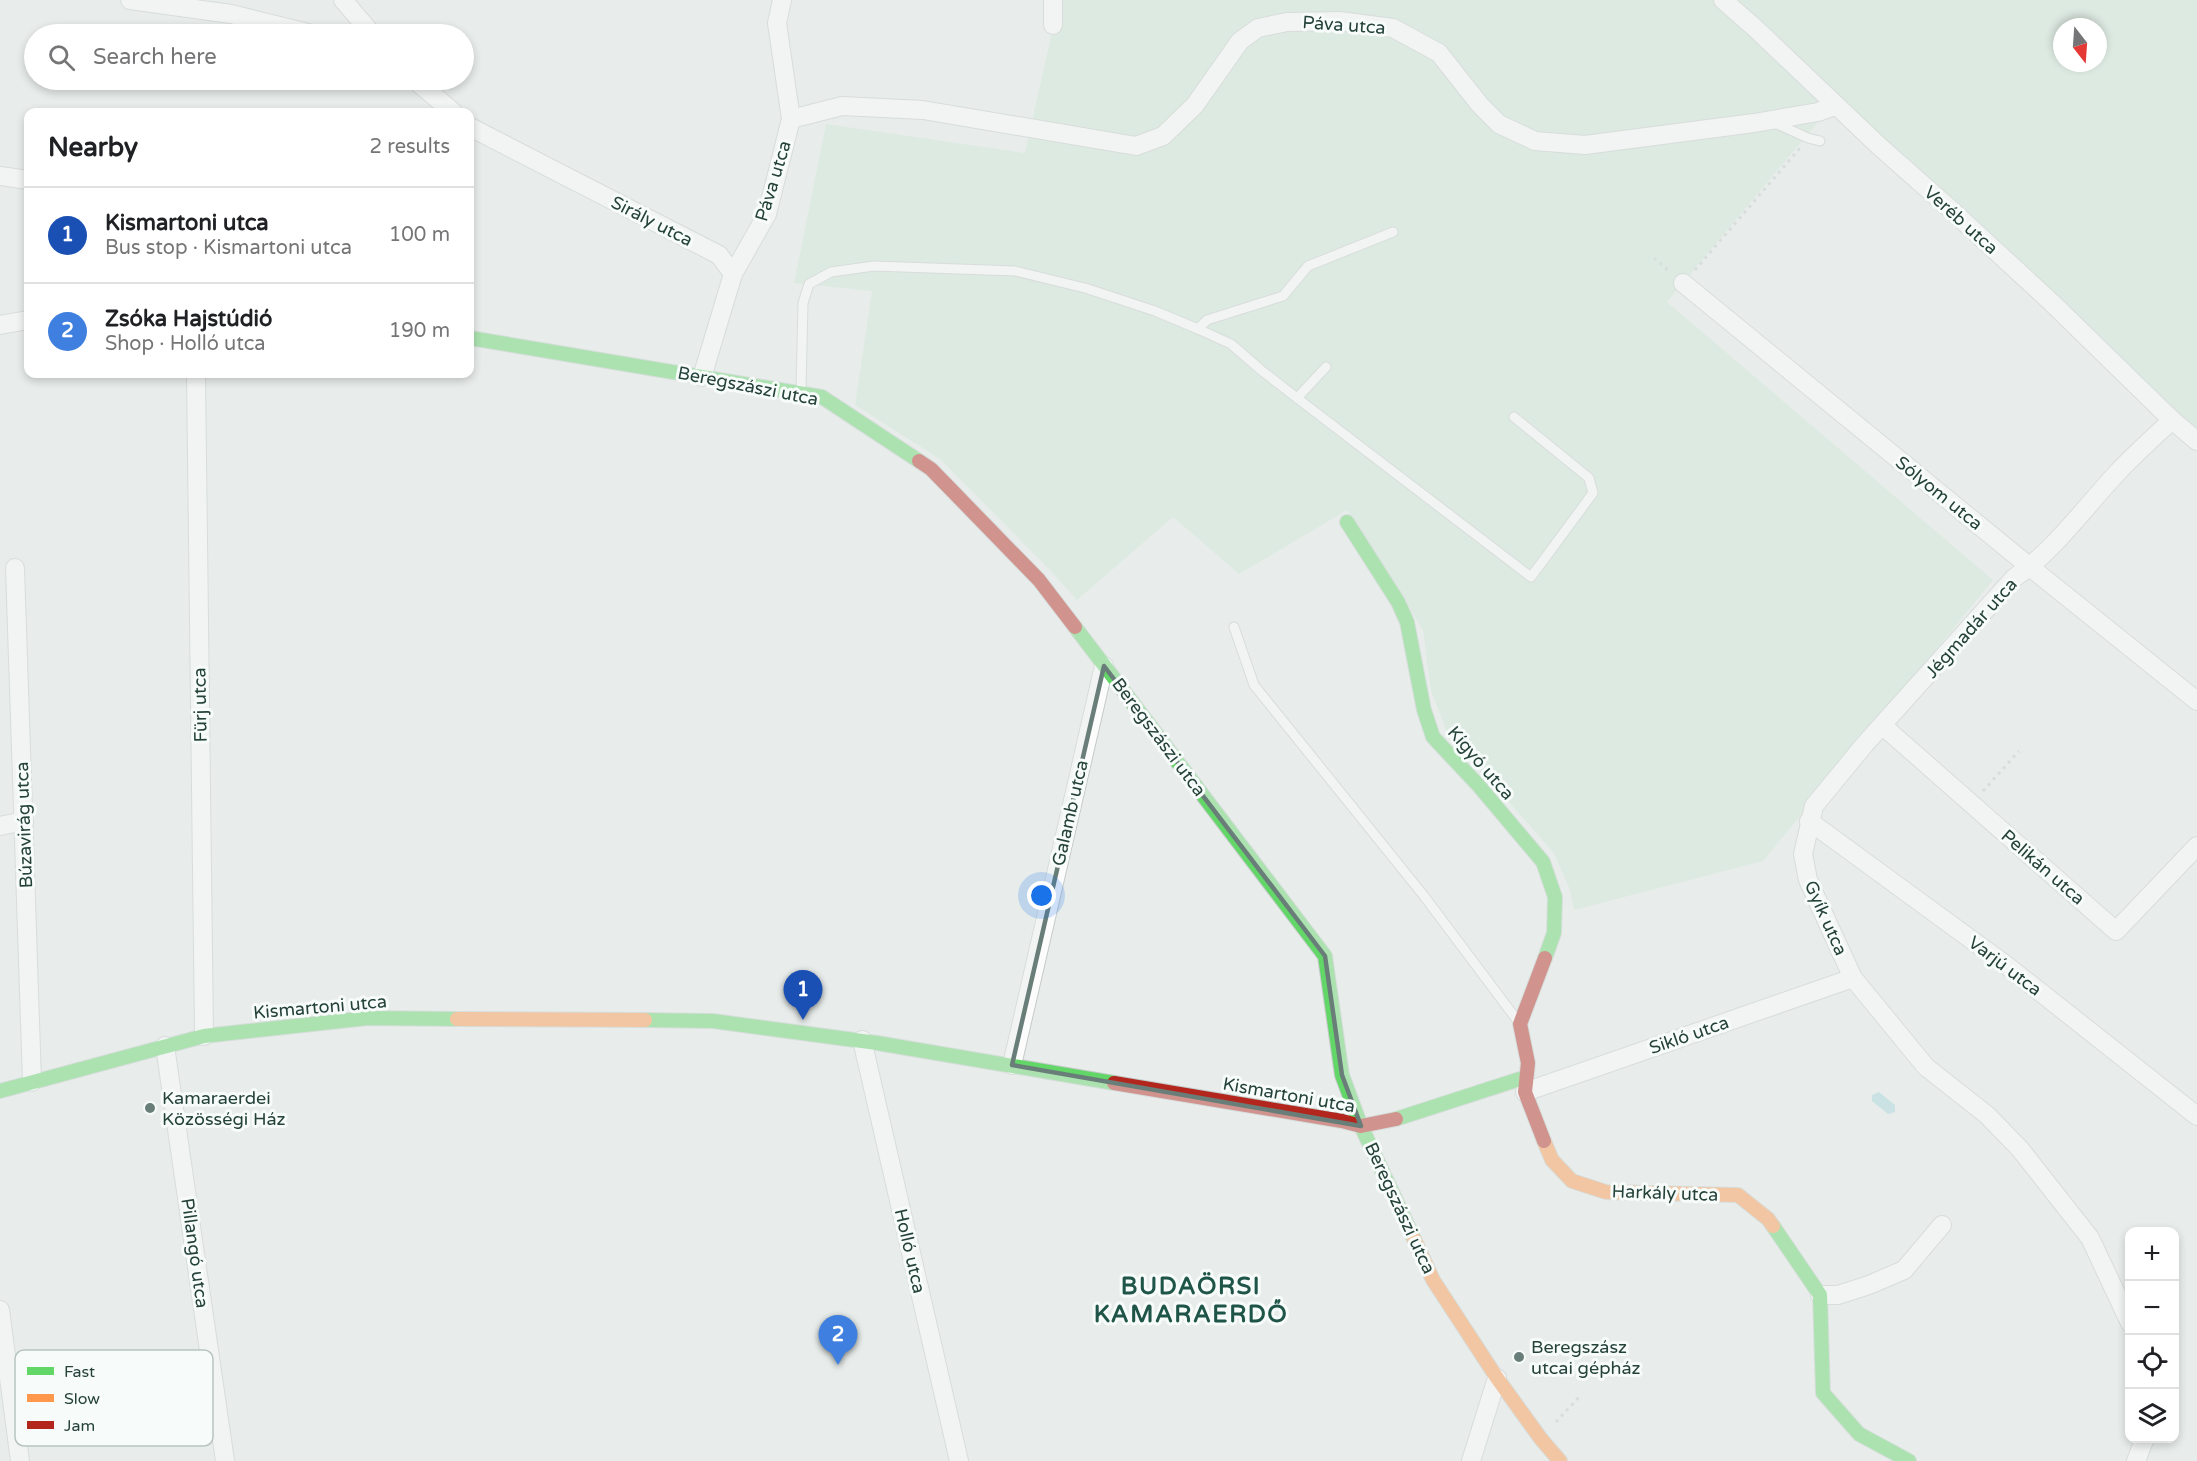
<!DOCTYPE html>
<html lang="en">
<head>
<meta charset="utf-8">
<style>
  body { margin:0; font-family:"Varela Round",sans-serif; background:#f6f6f6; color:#202124 }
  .controls { position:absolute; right:18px; bottom:18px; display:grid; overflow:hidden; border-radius:12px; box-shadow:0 3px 9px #0003 }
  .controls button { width:54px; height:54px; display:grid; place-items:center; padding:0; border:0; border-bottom:2px solid #e0e0e0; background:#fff; color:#202124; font:30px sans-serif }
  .compass { position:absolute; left:2053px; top:18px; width:54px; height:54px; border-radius:50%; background:#fff; box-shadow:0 3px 9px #0003; rotate:163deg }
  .you { position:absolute; left:1042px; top:896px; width:21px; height:21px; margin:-15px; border:4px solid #fff; border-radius:50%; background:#1a73e8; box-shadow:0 0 0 9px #1a73e833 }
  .badge { display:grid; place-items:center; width:39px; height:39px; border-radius:50%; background:#697e78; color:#fff; font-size:20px; font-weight:700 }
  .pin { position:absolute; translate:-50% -50px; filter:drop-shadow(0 2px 3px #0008) }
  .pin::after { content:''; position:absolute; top:32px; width:21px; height:18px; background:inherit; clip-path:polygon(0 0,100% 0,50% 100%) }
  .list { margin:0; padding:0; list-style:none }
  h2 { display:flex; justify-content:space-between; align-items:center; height:78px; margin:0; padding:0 24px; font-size:26px }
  h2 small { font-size:20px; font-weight:400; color:#757577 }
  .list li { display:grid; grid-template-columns:39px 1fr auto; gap:18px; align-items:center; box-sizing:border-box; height:96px; padding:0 24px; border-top:2px solid #e0e0e0 }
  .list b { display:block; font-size:22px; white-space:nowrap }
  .list p { margin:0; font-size:20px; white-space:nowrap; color:#757577 }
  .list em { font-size:20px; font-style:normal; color:#757577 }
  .icon { flex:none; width:33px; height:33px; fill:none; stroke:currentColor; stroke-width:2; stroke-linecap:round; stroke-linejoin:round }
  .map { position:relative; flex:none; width:2197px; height:1461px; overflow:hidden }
  .search { position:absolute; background:#fff; box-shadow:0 3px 9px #0003; left:24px; top:24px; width:450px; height:66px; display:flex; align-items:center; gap:15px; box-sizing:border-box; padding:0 21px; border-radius:33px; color:#757577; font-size:22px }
  .panel { position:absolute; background:#fff; box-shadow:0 3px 9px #0003; left:24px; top:108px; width:450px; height:270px; border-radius:12px }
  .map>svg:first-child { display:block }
  .green { fill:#d1e6d8; fill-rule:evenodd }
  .water { fill:#a9d4db }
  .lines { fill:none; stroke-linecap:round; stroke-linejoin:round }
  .lane-casing { stroke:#c5cac8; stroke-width:11 }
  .street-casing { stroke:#c5cac8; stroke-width:20 }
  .fast-casing { stroke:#c3cbc8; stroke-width:16 }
  .slow-casing { stroke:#c3cbc8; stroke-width:16 }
  .jam-casing { stroke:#c3cbc8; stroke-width:16 }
  .path { stroke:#c3ccca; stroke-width:3; stroke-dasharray:3 4.5; stroke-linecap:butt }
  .lane { stroke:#fcfcfc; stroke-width:9 }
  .street { stroke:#fcfcfc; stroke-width:18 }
  .fast { stroke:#63d668; stroke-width:14 }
  .slow { stroke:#ff974d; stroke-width:14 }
  .jam { stroke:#b3261e; stroke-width:14 }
  .marked { fill:none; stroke:#697e78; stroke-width:4.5; stroke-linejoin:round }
  .poi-dot { fill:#697e78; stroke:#f7fbf9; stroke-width:2 }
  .labels { text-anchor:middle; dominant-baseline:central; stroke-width:6; stroke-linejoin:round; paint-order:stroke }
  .street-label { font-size:18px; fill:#24423a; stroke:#f7fbf9 }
  .poi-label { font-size:18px; fill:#24423a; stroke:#f7fbf9; text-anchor:start }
  .district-label { font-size:24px; font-weight:bold; letter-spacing:1.5px; fill:#1f5548; stroke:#f7fbf9 }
  .key { fill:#f7fbf9; stroke:#b8c4c0; stroke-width:1.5 }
  .key-label { font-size:16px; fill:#24423a }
</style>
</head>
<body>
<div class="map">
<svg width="2197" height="1461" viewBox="0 0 2197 1461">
  <rect width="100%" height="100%" fill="#e8edeb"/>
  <path class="green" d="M1059,0H2197V435L1837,99L1667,302L1993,580L1763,861L1574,910L1570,890L1554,853L1447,732L1431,691L1423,630L1347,510L1239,574L1173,517L1077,600L1048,568L940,459L855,405L872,291L794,283L826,124L1025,153ZM2062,27H2098V63H2062Z"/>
  <polygon class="water" points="1879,1092 1895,1105 1895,1112 1888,1114 1872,1101 1872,1095"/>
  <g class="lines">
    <g class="lane-casing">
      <g id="lane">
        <polyline points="1775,123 1808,138 1820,141"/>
        <polyline points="1198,329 1207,320 1283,296 1308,266 1393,232"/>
        <polyline points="801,391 803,303 809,284 831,272 874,266 1015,271 1085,288 1155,311 1198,329 1231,344 1261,370 1297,398 1326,367"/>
        <polyline points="1297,398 1531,577 1593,493 1589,478 1514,417"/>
        <polyline points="1234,627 1254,685 1424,896 1517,1020"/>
      </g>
    </g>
    <g class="street-casing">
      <g id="street">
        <polyline points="130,0 231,14 312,34"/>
        <polyline points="343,0 372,34"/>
        <polyline points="1723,0 1755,28 1879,146 1948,207 2051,302 2172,420 2197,441"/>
        <polyline points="1053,25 1053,0"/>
        <polyline points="415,80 453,112"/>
        <polyline points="791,119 842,106 923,110 1136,146 1163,136 1195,105 1240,41 1258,28 1287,22 1339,21 1393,28 1439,53 1480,105 1499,124 1535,141 1585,145 1754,123 1818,112 1835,106"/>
        <polyline points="470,127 719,255 733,274 702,377"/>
        <polyline points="0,176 28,180"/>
        <polyline points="733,274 767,214 791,119 777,23 782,0"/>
        <polyline points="1683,283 2030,567 2197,701"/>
        <polyline points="0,325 28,320"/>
        <polyline points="196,374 204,1036"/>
        <polyline points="15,568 32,1082"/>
        <polyline points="1883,726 2116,931 2197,846"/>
        <polyline points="1809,821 2006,965 2197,1116"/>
        <polyline points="0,826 24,821"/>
        <polyline points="862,1040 959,1461"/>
        <polyline points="165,1046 225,1461"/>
        <polyline points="1012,1065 1104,666"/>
        <polyline points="1525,1092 1853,978"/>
        <polyline points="1820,1295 1838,1295 1869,1285 1904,1270 1942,1225"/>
        <polyline points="0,1310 20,1461"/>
        <path d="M2130,1323L2090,1238L2020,1149L1987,1115L1926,1067L1853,978L1808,880L1803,854L1814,806L1865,744L2014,578C2055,550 2084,508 2118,472C2135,454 2154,437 2172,420"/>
        <polyline points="1471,1461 1497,1378"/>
        <polyline points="2136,1461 2145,1438"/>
      </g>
    </g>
    <g class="fast-casing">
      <g id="fast">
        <polyline points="470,338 822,397 919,461"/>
        <polyline points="1347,522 1398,602 1407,622 1424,710 1433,737 1479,786 1543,862 1555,897 1554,933 1545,958"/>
        <polyline points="1075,627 1325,956 1342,1075 1361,1126 1414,1239"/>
        <polyline points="645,1020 713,1021 877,1043 1114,1083"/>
        <polyline points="0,1091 204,1036 368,1018 457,1019"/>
        <polyline points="1396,1119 1526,1077"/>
        <polyline points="1773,1226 1820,1295 1823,1393 1859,1434 1909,1461"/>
      </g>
    </g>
    <g class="slow-casing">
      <g id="slow">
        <polyline points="457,1019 645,1020"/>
        <polyline points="1544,1141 1552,1160 1572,1181 1606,1192 1738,1195 1768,1219 1773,1226"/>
        <polyline points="1414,1239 1433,1280 1497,1378 1541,1439 1560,1461"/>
      </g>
    </g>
    <g class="jam-casing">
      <g id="jam">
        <polyline points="919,461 931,469 1039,580 1075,627"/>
        <polyline points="1114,1083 1342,1121 1361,1126 1396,1119"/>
        <polyline points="1544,1141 1525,1092 1528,1063 1520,1024 1545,958"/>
      </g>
    </g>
    <g class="path">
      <polyline points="1654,258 1671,273"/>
      <polyline points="1695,270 1800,148"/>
      <polyline points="1983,791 2019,751"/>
      <polyline points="1556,1422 1580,1396"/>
    </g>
    <use href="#lane" class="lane"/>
    <use href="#street" class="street"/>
    <use href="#fast" class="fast"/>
    <use href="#slow" class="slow"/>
    <use href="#jam" class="jam"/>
  </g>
  <path d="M0 0H2197V1461H0ZM1104,666L1325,956L1342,1075L1361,1126L1012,1065Z" fill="#e8edeb" fill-opacity=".55" fill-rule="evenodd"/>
  <path class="marked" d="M1104,666L1325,956L1342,1075L1361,1126L1012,1065Z"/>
  <g class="poi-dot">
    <circle cx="150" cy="1108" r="6"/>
    <circle cx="1519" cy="1357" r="6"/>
  </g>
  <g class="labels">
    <g class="street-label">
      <text transform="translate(1344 25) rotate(4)">Páva utca</text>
      <text transform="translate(773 181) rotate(-73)">Páva utca</text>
      <text transform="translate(1961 220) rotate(42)">Veréb utca</text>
      <text transform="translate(652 221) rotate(27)">Sirály utca</text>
      <text transform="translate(748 386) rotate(11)">Beregszászi utca</text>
      <text transform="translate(1939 493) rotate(39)">Sólyom utca</text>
      <text transform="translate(1971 628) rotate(-48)">Jégmadár utca</text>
      <text transform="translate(200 705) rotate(-91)">Fürj utca</text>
      <text transform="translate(1159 737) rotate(53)">Beregszászi utca</text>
      <text transform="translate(1481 763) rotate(49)">Kígyó utca</text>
      <text transform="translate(1070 813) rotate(-77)">Galamb utca</text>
      <text transform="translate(24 825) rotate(-92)">Búzavirág utca</text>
      <text transform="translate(2043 867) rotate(41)">Pelikán utca</text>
      <text transform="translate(1826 918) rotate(66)">Gyík utca</text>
      <text transform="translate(2005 966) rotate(37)">Varjú utca</text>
      <text transform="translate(320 1007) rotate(-5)">Kismartoni utca</text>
      <text transform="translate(1689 1035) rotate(-19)">Sikló utca</text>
      <text transform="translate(1289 1095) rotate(10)">Kismartoni utca</text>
      <text transform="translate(1665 1193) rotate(2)">Harkály utca</text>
      <text transform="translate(1400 1208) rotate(65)">Beregszászi utca</text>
      <text transform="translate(910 1251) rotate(77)">Holló utca</text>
      <text transform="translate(195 1253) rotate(82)">Pillangó utca</text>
    </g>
    <g class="poi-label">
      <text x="162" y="1098">Kamaraerdei<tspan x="162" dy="21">Közösségi Ház</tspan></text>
      <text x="1531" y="1347">Beregszász<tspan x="1531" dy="21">utcai gépház</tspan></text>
    </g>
    <g class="district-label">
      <text x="1191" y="1286">BUDAÖRSI<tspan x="1191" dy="28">KAMARAERDŐ</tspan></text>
    </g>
  </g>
  <rect x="15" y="1350" width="198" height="96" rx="9" class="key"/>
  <rect x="27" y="1367" width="27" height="8" fill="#63d668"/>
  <rect x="27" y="1394" width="27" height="8" fill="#ff974d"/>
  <rect x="27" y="1421" width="27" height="8" fill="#b3261e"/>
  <g class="key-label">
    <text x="64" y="1377">Fast</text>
    <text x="64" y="1404">Slow</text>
    <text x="64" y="1431">Jam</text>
  </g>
</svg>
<div class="controls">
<button>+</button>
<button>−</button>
<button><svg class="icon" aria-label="locate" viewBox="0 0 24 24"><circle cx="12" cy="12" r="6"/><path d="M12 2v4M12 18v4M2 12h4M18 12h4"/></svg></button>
<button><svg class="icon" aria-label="layers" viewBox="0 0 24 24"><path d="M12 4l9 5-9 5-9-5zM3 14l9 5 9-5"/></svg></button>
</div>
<svg class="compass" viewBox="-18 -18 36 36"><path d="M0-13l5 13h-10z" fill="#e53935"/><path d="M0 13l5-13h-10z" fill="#757577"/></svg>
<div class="you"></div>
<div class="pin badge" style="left:803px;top:1020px;background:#1a4fb4">1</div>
<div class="pin badge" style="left:838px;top:1365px;background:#3f7fe0">2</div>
<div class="search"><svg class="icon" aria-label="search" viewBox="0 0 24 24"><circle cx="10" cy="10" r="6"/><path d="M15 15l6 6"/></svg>Search here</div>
<section class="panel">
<h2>Nearby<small>2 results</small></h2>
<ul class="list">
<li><span class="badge" style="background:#1a4fb4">1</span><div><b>Kismartoni utca</b><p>Bus stop · Kismartoni utca</p></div><em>100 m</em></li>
<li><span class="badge" style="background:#3f7fe0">2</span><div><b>Zsóka Hajstúdió</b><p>Shop · Holló utca</p></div><em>190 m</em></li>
</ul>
</section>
</div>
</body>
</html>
